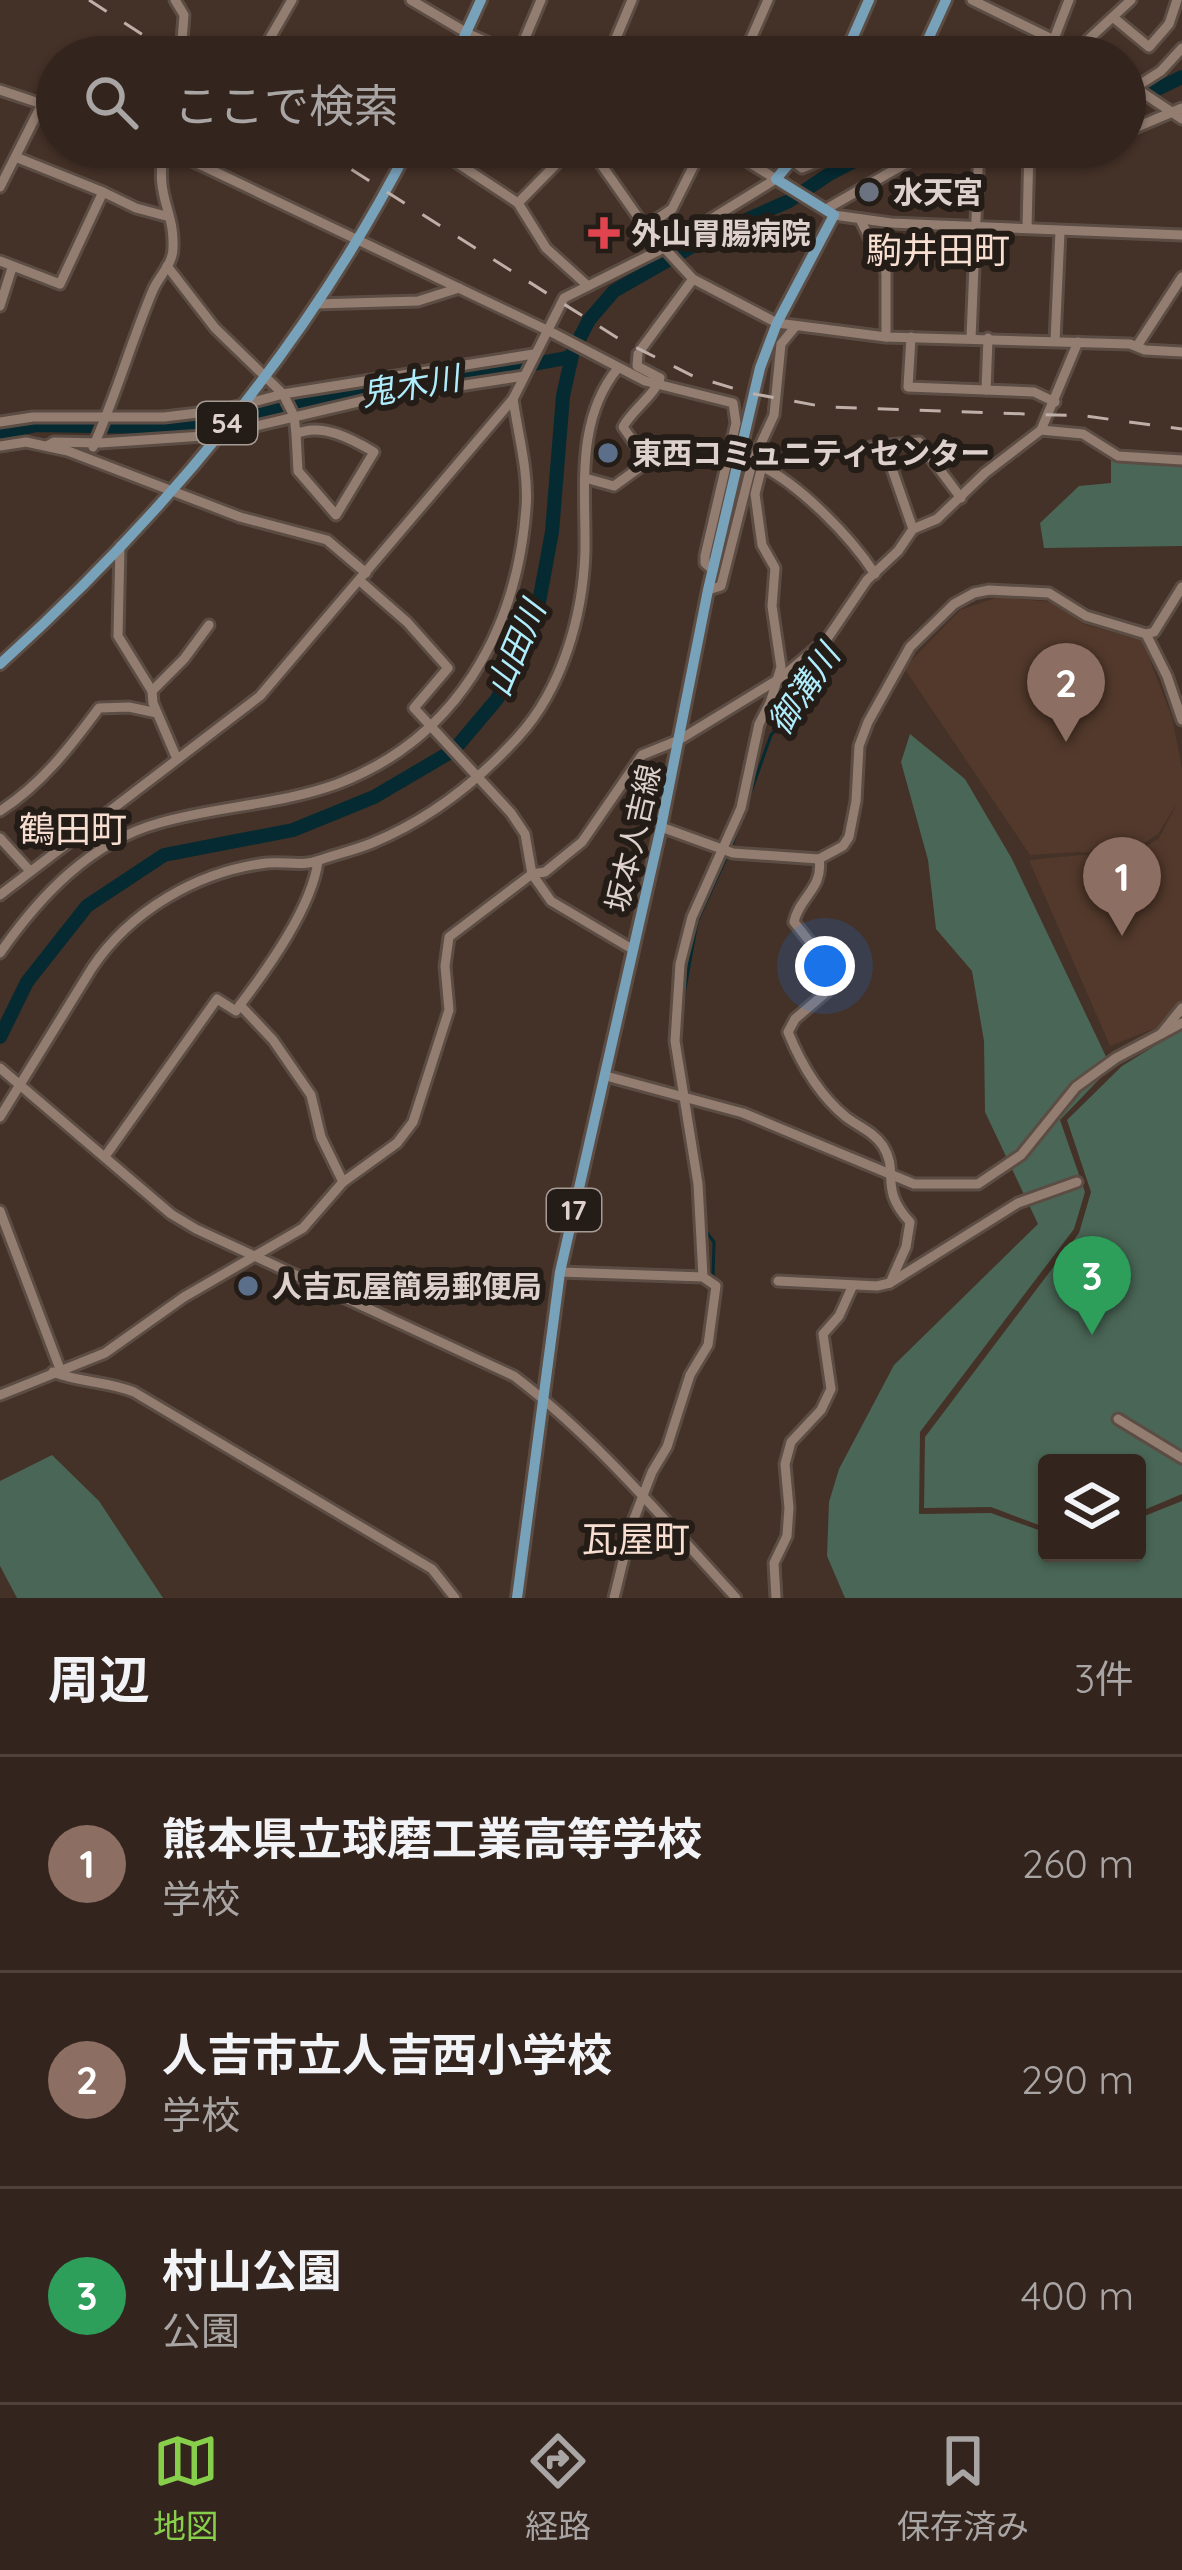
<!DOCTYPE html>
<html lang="ja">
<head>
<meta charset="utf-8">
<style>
  body { margin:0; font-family:Quicksand,"Noto Sans JP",sans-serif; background:#3e312a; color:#f1f3f6 }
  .controls { position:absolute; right:36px; bottom:36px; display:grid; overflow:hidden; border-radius:12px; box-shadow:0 3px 9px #0004 }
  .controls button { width:108px; height:108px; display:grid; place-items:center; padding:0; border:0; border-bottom:3px solid #4e423b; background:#33251d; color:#f1f3f6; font:60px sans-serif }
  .you { position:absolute; left:825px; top:966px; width:42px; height:42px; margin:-30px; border:9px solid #fff; border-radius:50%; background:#1a73e8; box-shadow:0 0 0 18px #1a73e833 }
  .badge { display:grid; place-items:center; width:78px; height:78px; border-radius:50%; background:#87cf4b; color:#fff; font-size:39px; font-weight:700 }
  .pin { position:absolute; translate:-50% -99px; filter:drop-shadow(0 3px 6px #0008) }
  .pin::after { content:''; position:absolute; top:63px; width:42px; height:36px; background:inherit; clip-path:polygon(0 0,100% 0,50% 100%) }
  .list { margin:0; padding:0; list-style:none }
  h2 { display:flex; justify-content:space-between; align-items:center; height:156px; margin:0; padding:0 48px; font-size:51px }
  h2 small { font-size:39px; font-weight:400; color:#a9a5a4 }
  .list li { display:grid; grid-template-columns:78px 1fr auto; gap:36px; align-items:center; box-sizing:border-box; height:216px; padding:0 48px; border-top:3px solid #4e423b }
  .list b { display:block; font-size:45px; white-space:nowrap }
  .list p { margin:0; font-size:39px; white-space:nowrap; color:#a9a5a4 }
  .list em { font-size:39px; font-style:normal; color:#a9a5a4 }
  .icon { flex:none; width:66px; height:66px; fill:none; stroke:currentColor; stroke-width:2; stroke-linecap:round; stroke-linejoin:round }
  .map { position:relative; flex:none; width:1182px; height:1598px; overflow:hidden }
  .search { position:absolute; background:#33251d; box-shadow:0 3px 9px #0004; left:36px; right:36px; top:36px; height:132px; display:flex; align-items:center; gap:30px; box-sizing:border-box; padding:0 42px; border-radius:66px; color:#a9a5a4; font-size:45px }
  .sheet { height:804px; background:#33251d }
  nav { display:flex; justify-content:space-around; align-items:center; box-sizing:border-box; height:168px; border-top:3px solid #4e423b; background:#33251d; font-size:33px; color:#a9a5a4 }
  nav a { display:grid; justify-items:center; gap:6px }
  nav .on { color:#87cf4b }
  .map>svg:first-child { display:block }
  .built { fill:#52392b }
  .green { fill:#4a6656 }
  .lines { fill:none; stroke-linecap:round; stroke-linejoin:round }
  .stream { stroke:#052a32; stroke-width:3 }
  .river { stroke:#052a32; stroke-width:14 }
  .minor-casing { stroke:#5c4d44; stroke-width:15 }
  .major-casing { stroke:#5c4d44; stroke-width:16 }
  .minor { stroke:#937d71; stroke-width:9 }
  .major { stroke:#78a2ba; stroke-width:10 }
  .rail { stroke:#beafa9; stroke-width:3; stroke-dasharray:21 21; stroke-linecap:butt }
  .worship-dot { fill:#6b7280; stroke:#241c17; stroke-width:4.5 }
  .health-dot { fill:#e0444e; stroke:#241c17; stroke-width:4.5 }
  .service-dot { fill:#5c6f8a; stroke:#241c17; stroke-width:4.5 }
  .labels { text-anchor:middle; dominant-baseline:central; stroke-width:12; stroke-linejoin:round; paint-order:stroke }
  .shield { fill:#241c17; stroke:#a69b95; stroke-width:3 }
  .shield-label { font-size:27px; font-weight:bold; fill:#ded1cb }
  .poi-label { font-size:30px; font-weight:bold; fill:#ded1cb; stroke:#241c17; text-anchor:start }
  .street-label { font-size:30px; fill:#ded1cb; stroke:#241c17 }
  .water-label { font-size:33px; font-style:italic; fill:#afedfd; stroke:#241c17 }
  .quarter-label { font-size:36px; fill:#f7ded1; stroke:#241c17 }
</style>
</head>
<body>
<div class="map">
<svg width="1182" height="1598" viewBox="0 0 1182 1598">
  <rect width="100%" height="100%" fill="#443127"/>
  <polygon class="built" points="998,597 1052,602 1086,625 1142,640 1172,717 1182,768 1182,1011 1156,1028 1110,1046 1029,860 1081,855 1130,857 1159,838 1178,802 1158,834 1126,855 1078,852 1030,855 904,668 960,610"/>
  <g class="green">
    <polygon points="1111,459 1182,463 1182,546 1044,548 1040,523 1079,486 1111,483"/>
    <polygon points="910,734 965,779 1012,859 1111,1067 1060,1120 1085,1192 1074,1229 920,1432 919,1514 991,1513 1047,1533 1047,1553 1137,1553 1137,1519 1182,1501 1182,1598 845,1598 827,1556 829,1502 839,1469 894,1365 1038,1224 985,1112 984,1041 972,971 936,929 928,860 901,762"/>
    <polygon points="1182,1029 1182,1494 1137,1513 1137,1463 1047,1463 1047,1528 991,1507 924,1508 925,1437 1079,1233 1091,1192 1067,1120 1122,1066"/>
    <polygon points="52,1455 99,1501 163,1598 17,1598 0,1566 0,1481"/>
  </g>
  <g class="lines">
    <g class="stream">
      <polyline points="1167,308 1182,288"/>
      <polyline points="1053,413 1081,348 1086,347"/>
      <polyline points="731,848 771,735 806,695 835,636 863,593"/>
      <polyline points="684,1072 680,1040 682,1005 697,922 727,856"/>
      <polyline points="703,1195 705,1230 714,1242 713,1278"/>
      <polyline points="705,1334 711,1289"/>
      <polyline points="672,1416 688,1369"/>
      <polyline points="651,1466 666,1437"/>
      <polyline points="610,1598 634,1501"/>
    </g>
    <g class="river">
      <polyline points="1125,105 1182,77"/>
      <path d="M248,414C354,386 464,379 571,357"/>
      <polyline points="0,433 37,425 148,427 219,420"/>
      <polyline points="0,1037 27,982 87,906 164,855 293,830 374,797 454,750 497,699 536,618 552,532 563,396 573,351 589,320 614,291 712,235 789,201 831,173 882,147"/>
    </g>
    <g class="minor-casing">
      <g id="minor">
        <polyline points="175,0 184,15 181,54"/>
        <polyline points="411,0 467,33 521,57"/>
        <polyline points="972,0 1089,57"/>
        <polyline points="1114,18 1149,47 1169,24 1177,0"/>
        <polyline points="924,48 944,57"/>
        <polyline points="1078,49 1131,0"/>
        <polyline points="259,57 292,0"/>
        <polyline points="517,57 541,0"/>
        <polyline points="608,57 632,0"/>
        <polyline points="743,57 768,0"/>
        <polyline points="1047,57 1069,0"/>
        <polyline points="1125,81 1182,119"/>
        <polyline points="0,90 57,109"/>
        <polyline points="1125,94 1161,71 1182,48"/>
        <polyline points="1125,132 1182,108"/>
        <polyline points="163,147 553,333 645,381 733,403 736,423 705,556 705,563 713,570"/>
        <polyline points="433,147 518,203 546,248 588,286"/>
        <polyline points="589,147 645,227 693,279 777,323 886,337 1130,344 1145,350 1182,352"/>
        <polyline points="18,158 103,192"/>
        <polyline points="794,162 802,168 852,147"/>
        <polyline points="0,187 42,104"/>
        <polyline points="518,203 573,147"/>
        <polyline points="828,208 934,147"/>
        <polyline points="834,215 891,223 1182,235"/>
        <polyline points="860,219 886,272 886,337"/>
        <polyline points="645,227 672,209 703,147"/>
        <polyline points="1027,228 1029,147"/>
        <polyline points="0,261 60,284 103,192 136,208 166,216"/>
        <path d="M167,266L215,328L283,394L294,416L296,434C321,422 352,439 374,452L336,515L298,471L296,434"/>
        <polyline points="316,304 418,301 459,288"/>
        <polyline points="0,306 12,268"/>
        <polyline points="911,337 908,387 1034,392 1055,402"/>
        <polyline points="971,338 979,147"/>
        <polyline points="1055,341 1060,232"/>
        <polyline points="1137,346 1182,277"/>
        <polyline points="642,348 693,279"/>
        <polyline points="986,390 988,338"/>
        <polyline points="0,422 33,417 164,417 223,410 283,394 534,354"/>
        <polyline points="1041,430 1083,434 1118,456 1182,460"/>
        <polyline points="0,446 26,442 68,451 240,517 327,540 366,573"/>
        <polyline points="47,446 54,442 100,443 218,435 362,401 524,376"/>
        <polyline points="884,446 913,529"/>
        <path d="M93,447C116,396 131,342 153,290C159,276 173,264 173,248C175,209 153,196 165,147"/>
        <polyline points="871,447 919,442 961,498"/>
        <path d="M757,464C798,482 851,537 875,574"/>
        <path d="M585,478L614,486L643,465L644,457L623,427C632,410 655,395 660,378L637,366L638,354"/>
        <polyline points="120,546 118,636 152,691 153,703 177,759"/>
        <polyline points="360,581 407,622 448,668 414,708 511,813 525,834 532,874 551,901 632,949"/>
        <polyline points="708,590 721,586 752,463 774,415 781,344 795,327"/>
        <polyline points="1146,634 1154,632 1182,587"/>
        <polyline points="152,691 184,659 209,625"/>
        <path d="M0,811C42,784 70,747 99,708L129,707L157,713"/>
        <polyline points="661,827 733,853 819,859 843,846 849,837 856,801 859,746 868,722 910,647 954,604 974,593 989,590 1049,593 1086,616 1146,634 1167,676 1182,720"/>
        <polyline points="0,838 30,871"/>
        <path d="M819,859C824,888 799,897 794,922L837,976V983L795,1019L788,1032C801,1064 819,1095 846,1117C859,1127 874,1132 883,1146C900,1173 878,1188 910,1222L906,1247L890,1283"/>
        <polyline points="0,895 260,696 513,399 564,298 664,248 776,179 724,147"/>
        <path d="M0,953C39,897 90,842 159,823C217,806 279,805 337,784C456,739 517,631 526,508C529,473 518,434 513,399"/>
        <path d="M240,1005C268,968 312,907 318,861"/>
        <polyline points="1161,1034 1182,1008"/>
        <path d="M0,1068L171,1214L196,1229L514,1376C597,1439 666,1522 736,1598"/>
        <polyline points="606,1076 743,1113 914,1184 978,1184 1021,1155 1076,1087 1116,1058 1182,1023"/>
        <path d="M0,1117L92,968C130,911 198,871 267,863C285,861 302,867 320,860C337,854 355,850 372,843C428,820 478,781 518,737C562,689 583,616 585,552C586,489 575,420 618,368"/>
        <polyline points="106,1155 217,999 236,1011 240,1005 273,1040 311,1095 321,1137 343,1182"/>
        <polyline points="0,1211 60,1369"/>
        <polyline points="560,1272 703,1277 716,1286 708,1345 690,1375 667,1447 652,1472 632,1524 614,1598"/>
        <polyline points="703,1277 698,1184 675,1041 680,964 692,917 741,808 759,724 770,703 781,667 772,606 775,568 762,545 755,494 762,466"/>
        <polyline points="778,1281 877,1286 890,1283 1018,1203 1077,1182"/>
        <path d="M53,1372C81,1383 107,1381 134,1392L432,1569L455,1598"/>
        <polyline points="0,1395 105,1353 184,1297 303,1228 343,1182 397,1143 413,1122 449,1010 445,966 449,937 532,874 545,872 582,842 642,755 679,740 782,677 827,639 867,580 898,551 913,529 937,519 985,473 1041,430 1078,342"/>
        <polyline points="1118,1419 1182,1458"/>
        <polyline points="776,1598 774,1563 787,1536 789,1508 785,1464 791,1442 821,1410 831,1389 823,1334 839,1316 853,1285"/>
      </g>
    </g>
    <g class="major-casing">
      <g id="major">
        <polyline points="455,57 481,0"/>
        <polyline points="844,57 869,0"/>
        <polyline points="920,57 946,0"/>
        <path d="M0,664C163,517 309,343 409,147"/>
        <polyline points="517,1598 560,1272 661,827 708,590 760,368 777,323 834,215 776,179 803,147"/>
      </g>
    </g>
    <use href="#minor" class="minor"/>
    <use href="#major" class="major"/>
    <g class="rail">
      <polyline points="89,0 177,57"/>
      <polyline points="316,147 619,339 693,376 749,393 825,407 1085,416 1182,429"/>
    </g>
  </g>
  <circle class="worship-dot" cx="869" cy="192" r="12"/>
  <path class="health-dot" d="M598 215h12v12h12v12h-12v12h-12v-12h-12v-12h12z"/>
  <g class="service-dot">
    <circle cx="608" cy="453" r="12"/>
    <circle cx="248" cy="1286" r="12"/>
  </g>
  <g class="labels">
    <g class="shield">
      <rect x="197" y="402" width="60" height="42" rx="9"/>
      <rect x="547" y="1189" width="54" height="42" rx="9"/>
    </g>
    <g class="shield-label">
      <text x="227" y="423">54</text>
      <text x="574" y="1210">17</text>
    </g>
    <g class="poi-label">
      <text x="893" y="192">水天宮</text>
      <text x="631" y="233">外山胃腸病院</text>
      <text x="632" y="453">東西コミュニティセンター</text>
      <text x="272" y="1286">人吉瓦屋簡易郵便局</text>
    </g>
    <g class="street-label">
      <text transform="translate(633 838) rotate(-77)">坂本人吉線</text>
    </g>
    <g class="water-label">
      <text transform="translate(410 385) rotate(-10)">鬼木川</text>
      <text transform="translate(515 648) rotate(-67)">山田川</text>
      <text transform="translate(803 689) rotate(-56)">御溝川</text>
    </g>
    <g class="quarter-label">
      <text x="938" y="249">駒井田町</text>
      <text x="73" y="828">鶴田町</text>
      <text x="636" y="1538">瓦屋町</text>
    </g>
  </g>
</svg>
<div class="controls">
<button><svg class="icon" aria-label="layers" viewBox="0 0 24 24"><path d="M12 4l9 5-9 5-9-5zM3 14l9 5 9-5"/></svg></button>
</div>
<div class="you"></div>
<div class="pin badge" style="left:1122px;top:936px;background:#8d6e63">1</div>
<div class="pin badge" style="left:1066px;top:742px;background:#8d6e63">2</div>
<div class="pin badge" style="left:1092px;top:1335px;background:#2e9e5b">3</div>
<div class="search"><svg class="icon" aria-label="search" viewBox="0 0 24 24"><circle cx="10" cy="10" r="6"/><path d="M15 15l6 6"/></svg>ここで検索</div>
</div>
<section class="sheet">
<h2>周辺<small>3件</small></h2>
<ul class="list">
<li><span class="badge" style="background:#8d6e63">1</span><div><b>熊本県立球磨工業高等学校</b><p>学校</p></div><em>260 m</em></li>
<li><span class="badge" style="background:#8d6e63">2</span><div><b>人吉市立人吉西小学校</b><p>学校</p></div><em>290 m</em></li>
<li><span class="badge" style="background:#2e9e5b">3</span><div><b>村山公園</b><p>公園</p></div><em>400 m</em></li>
</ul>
</section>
<nav>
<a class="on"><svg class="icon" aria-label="map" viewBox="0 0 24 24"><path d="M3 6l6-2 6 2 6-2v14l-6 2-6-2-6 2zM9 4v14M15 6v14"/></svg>地図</a>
<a><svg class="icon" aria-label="directions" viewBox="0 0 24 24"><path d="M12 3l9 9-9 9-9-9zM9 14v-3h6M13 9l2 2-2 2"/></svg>経路</a>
<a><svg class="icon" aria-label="saved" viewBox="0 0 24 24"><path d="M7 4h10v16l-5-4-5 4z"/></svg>保存済み</a>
</nav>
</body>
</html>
